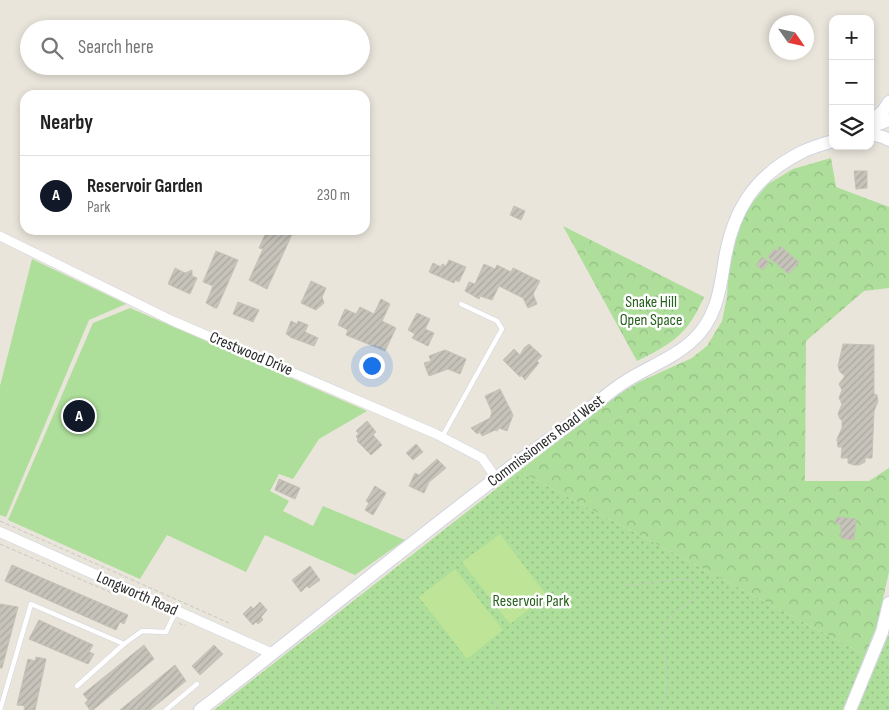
<!DOCTYPE html>
<html lang="en">
<head>
<meta charset="utf-8">
<style>
  body { margin:0; font-family:"Sofia Sans Condensed",sans-serif; background:#f2f2f2; color:#222 }
  .controls { position:absolute; right:15px; top:15px; display:grid; overflow:hidden; border-radius:10px; box-shadow:0 2px 8px #0003 }
  .controls button { width:45px; height:45px; display:grid; place-items:center; padding:0; border:0; border-bottom:1px solid #e0e0e0; background:#fff; color:#222; font:25px sans-serif }
  .compass { position:absolute; left:769px; top:15px; width:45px; height:45px; border-radius:50%; background:#fff; box-shadow:0 2px 8px #0003; rotate:124deg }
  .you { position:absolute; left:371px; top:365px; width:18px; height:18px; margin:-12px; border:4px solid #fff; border-radius:50%; background:#1a73e8; box-shadow:0 0 0 8px #1a73e833 }
  .badge { display:grid; place-items:center; width:32px; height:32px; border-radius:50%; background:#111827; color:#fff; font-size:16px; font-weight:700 }
  .pin { position:absolute; translate:-50% -50%; border:2px solid #fff; box-shadow:0 1px 5px #0006 }
  .list { margin:0; padding:0; list-style:none }
  h2 { display:flex; justify-content:space-between; align-items:center; height:65px; margin:0; padding:0 20px; font-size:21px }
  h2 small { font-size:16px; font-weight:400; color:#767676 }
  .list li { display:grid; grid-template-columns:32px 1fr auto; gap:15px; align-items:center; box-sizing:border-box; height:80px; padding:0 20px; border-top:1px solid #e0e0e0 }
  .list b { display:block; font-size:19px; white-space:nowrap }
  .list p { margin:0; font-size:16px; white-space:nowrap; color:#767676 }
  .list em { font-size:16px; font-style:normal; color:#767676 }
  .icon { flex:none; width:28px; height:28px; fill:none; stroke:currentColor; stroke-width:2; stroke-linecap:round; stroke-linejoin:round }
  .map { position:relative; flex:none; width:889px; height:710px; overflow:hidden }
  .search { position:absolute; background:#fff; box-shadow:0 2px 8px #0003; left:20px; top:20px; width:350px; height:55px; display:flex; align-items:center; gap:12px; box-sizing:border-box; padding:0 18px; border-radius:28px; color:#767676; font-size:19px }
  .panel { position:absolute; background:#fff; box-shadow:0 2px 8px #0003; left:20px; top:90px; width:350px; height:145px; border-radius:15px }
  .map>svg:first-child { display:block }
  .grass { fill:#adde9a }
  .forest { fill:url(#forest-crowns) }
  .park { fill:url(#park-dots) }
  .pitch { fill:#bee597 }
  .building { fill:url(#building-hatch); stroke:#c6c1b5 }
  .lines { fill:none; stroke-linecap:round; stroke-linejoin:round }
  .service-casing { stroke:#d1d3e1; stroke-width:5.5 }
  .minor-casing { stroke:#d1d3e1; stroke-width:10 }
  .tertiary-casing { stroke:#d1d3e1; stroke-width:11 }
  .secondary-casing { stroke:#d1d3e1; stroke-width:14 }
  .path { stroke:#c7c7c7; stroke-width:1; stroke-dasharray:4 2.5; stroke-linecap:butt }
  .service { stroke:#fff; stroke-width:4.5 }
  .minor { stroke:#fff; stroke-width:9 }
  .tertiary { stroke:#fff; stroke-width:10 }
  .secondary { stroke:#fff; stroke-width:12 }
  .labels { text-anchor:middle; dominant-baseline:central; stroke-width:5; stroke-linejoin:round; paint-order:stroke }
  .park-label { font-size:16px; fill:#27611d; stroke:#fff }
  .street-label { font-size:16px; fill:#292929; stroke:#fff }
</style>
</head>
<body>
<div class="map">
<svg width="889" height="710" viewBox="0 0 889 710">
  <defs>
    <pattern id="forest-crowns" width="20" height="18" patternUnits="userSpaceOnUse" patternTransform="scale(1.25)"><rect width="20" height="18" fill="#adde9a"/><path d="M2 6a3 3 0 1 1 6 0M12 15a3 3 0 1 1 6 0" fill="none" stroke="#95be85"/></pattern>
    <pattern id="park-dots" width="8" height="8" patternUnits="userSpaceOnUse" patternTransform="scale(1.25)"><rect width="8" height="8" fill="#adde9a"/><path d="M2 2h.1M6 6h.1" fill="none" stroke="#95be85" stroke-width="1.8" stroke-linecap="round"/></pattern>
    <pattern id="building-hatch" width="6" height="6" patternUnits="userSpaceOnUse" patternTransform="scale(1.25)"><rect width="6" height="6" fill="#c6c3ba"/><path d="M-1 1l2-2M0 6l6-6M5 7l2-2" fill="none" stroke="#aaa8a0"/></pattern>
  </defs>
  <rect width="100%" height="100%" fill="#eae5db"/>
  <g class="grass">
    <polygon points="32,259 126,304 89,320 6,517 0,515 0,386"/>
    <polygon points="130,308 367,411 319,439 293,479 279,474 270,491 289,501 283,511 313,526 323,506 405,540 355,575 265,535 246,572 167,535 140,579 8,520 93,323"/>
  </g>
  <g class="forest">
    <polygon points="831,158 836,187 889,207 889,288 864,291 806,341 805,481 869,481 889,468 889,572 877,625 865,655 519,471 618,395 639,382 692,358 707,346 722,321 727,297 730,243 745,211 768,184 793,169"/>
    <path d="M563,226L704,297C687,335 673,343 637,361Z"/>
  </g>
  <g class="park">
    <polygon points="519,471 865,655 843,710 214,710"/>
    <polygon points="889,634 889,710 857,710 861,701"/>
  </g>
  <g class="pitch">
    <polygon points="500,534 547,596 510,624 462,562"/>
    <polygon points="455,569 503,630 467,659 419,597"/>
  </g>
  <g class="building">
    <polygon points="854,171 867,171 867,188 856,189"/>
    <polygon points="514,206 525,211 521,220 510,215"/>
    <polygon points="267,230 294,230 267,289 249,280 263,249 259,248"/>
    <polygon points="780,246 799,262 789,274 768,257 774,249 777,251"/>
    <polygon points="216,251 238,260 217,308 215,308 206,303 213,286 203,282"/>
    <polygon points="762,257 769,262 763,270 756,265"/>
    <polygon points="449,260 466,267 459,282 455,280 454,283 429,272 433,263 441,267 442,264 446,266"/>
    <polygon points="484,264 495,269 497,265 511,272 513,268 540,281 533,294 537,304 528,308 523,298 499,286 492,300 480,296 479,299 465,291 469,282 475,284"/>
    <polygon points="175,268 185,273 192,270 192,276 197,278 190,294 168,284"/>
    <polygon points="311,281 326,288 322,297 324,303 316,310 301,303"/>
    <polygon points="381,299 390,304 382,321 396,328 385,351 346,335 348,330 338,325 345,309 356,314 360,307 374,314"/>
    <polygon points="238,302 259,310 253,322 233,314"/>
    <polygon points="417,313 430,319 425,329 434,333 428,346 412,338 415,334 408,330"/>
    <polygon points="291,321 297,324 298,321 308,325 305,332 318,338 314,346 290,337 290,336 286,334"/>
    <polygon points="529,344 542,356 537,361 539,363 525,380 521,375 520,377 503,360 514,349 520,355 524,348"/>
    <polygon points="843,344 874,345 874,394 877,395 878,401 874,411 872,458 865,458 865,462 859,465 854,465 848,463 848,458 841,458 842,447 838,447 837,439 842,428 842,420 840,419 838,414 842,404 839,398 842,390 839,384 845,376 840,372 838,366"/>
    <polygon points="445,350 466,359 460,374 448,369 429,376 424,363 431,361 429,356"/>
    <polygon points="500,389 513,415 507,431 499,428 497,431 495,430 482,436 480,432 477,434 471,428 490,418 492,412 485,396"/>
    <polygon points="367,421 376,432 373,435 382,445 371,455 357,441 358,439 356,436 359,434 356,431"/>
    <polygon points="416,444 423,452 413,460 406,453"/>
    <polygon points="437,459 446,468 429,482 424,493 409,486 415,473 419,475"/>
    <polygon points="279,479 300,488 295,499 275,490"/>
    <polygon points="375,486 386,493 373,515 365,510 369,503 366,501"/>
    <polygon points="837,517 856,519 854,540 841,538 841,525 837,524 835,522"/>
    <polygon points="12,565 128,615 124,624 120,622 116,630 5,581"/>
    <polygon points="310,566 320,580 309,588 307,586 301,592 292,580"/>
    <polygon points="260,602 267,610 261,617 263,620 258,624 256,622 253,625 243,614 251,606 253,609"/>
    <polygon points="0,604 18,607 2,668 0,668"/>
    <polygon points="39,620 93,645 89,652 94,654 88,664 29,639"/>
    <polygon points="144,645 154,659 93,710 90,710 85,703 88,700 83,694"/>
    <polygon points="214,645 223,654 200,675 192,666"/>
    <polygon points="36,657 46,659 35,710 24,710 25,706 17,705 28,659 35,661"/>
    <polygon points="175,665 186,681 150,710 120,710"/>
  </g>
  <g class="lines">
    <g class="service-casing">
      <g id="service">
        <polyline points="442,437 502,329 497,321 461,304"/>
        <polyline points="77,686 124,644 142,631 166,632 176,611"/>
        <polyline points="0,710 31,604 124,644"/>
        <polyline points="166,710 197,684"/>
      </g>
    </g>
    <g class="minor-casing">
      <polyline id="minor" points="0,236 173,321 436,434 482,458 496,478"/>
    </g>
    <g class="tertiary-casing">
      <polyline id="tertiary" points="0,532 273,654"/>
    </g>
    <g class="secondary-casing">
      <g id="secondary">
        <polyline points="870,122 883,111 889,102"/>
        <polyline points="870,127 889,120"/>
        <polyline points="870,134 883,137 889,140"/>
        <path d="M200,710C306,629 409,543 516,463C538,448 559,432 580,416C595,405 610,391 626,381C648,367 674,358 693,340C715,320 720,292 724,264C732,211 754,175 804,151C813,147 823,144 833,141"/>
        <polyline points="850,710 882,632 889,603"/>
      </g>
    </g>
    <g class="path">
      <polyline points="0,521 229,623"/>
      <polyline points="0,544 114,594"/>
      <path d="M625,586L677,579L692,580L697,588C696,591 695,596 693,599C685,607 671,610 667,622C658,646 678,690 659,710"/>
      <polyline points="179,623 184,626 186,625"/>
      <polyline points="487,696 500,710"/>
      <polyline points="508,710 517,710"/>
    </g>
    <use href="#service" class="service"/>
    <use href="#minor" class="minor"/>
    <use href="#tertiary" class="tertiary"/>
    <use href="#secondary" class="secondary"/>
  </g>
  <g class="labels">
    <g class="park-label">
      <text x="651" y="302">Snake Hill<tspan x="651" dy="18">Open Space</tspan></text>
      <text x="531" y="601">Reservoir Park</text>
    </g>
    <g class="street-label">
      <text transform="translate(251 354) rotate(23)">Crestwood Drive</text>
      <text transform="translate(546 441) rotate(-37)">Commissioners Road West</text>
      <text transform="translate(137 594) rotate(24)">Longworth Road</text>
    </g>
  </g>
</svg>
<div class="controls">
<button>+</button>
<button>−</button>
<button><svg class="icon" aria-label="layers" viewBox="0 0 24 24"><path d="M12 4l9 5-9 5-9-5zM3 14l9 5 9-5"/></svg></button>
</div>
<svg class="compass" viewBox="-18 -18 36 36"><path d="M0-13l5 13h-10z" fill="#e53935"/><path d="M0 13l5-13h-10z" fill="#767676"/></svg>
<div class="you"></div>
<div class="pin badge" style="left:79px;top:416px">A</div>
<div class="search"><svg class="icon" aria-label="search" viewBox="0 0 24 24"><circle cx="10" cy="10" r="6"/><path d="M15 15l6 6"/></svg>Search here</div>
<section class="panel">
<h2>Nearby<small></small></h2>
<ul class="list">
<li><span class="badge">A</span><div><b>Reservoir Garden</b><p>Park</p></div><em>230 m</em></li>
</ul>
</section>
</div>
</body>
</html>
